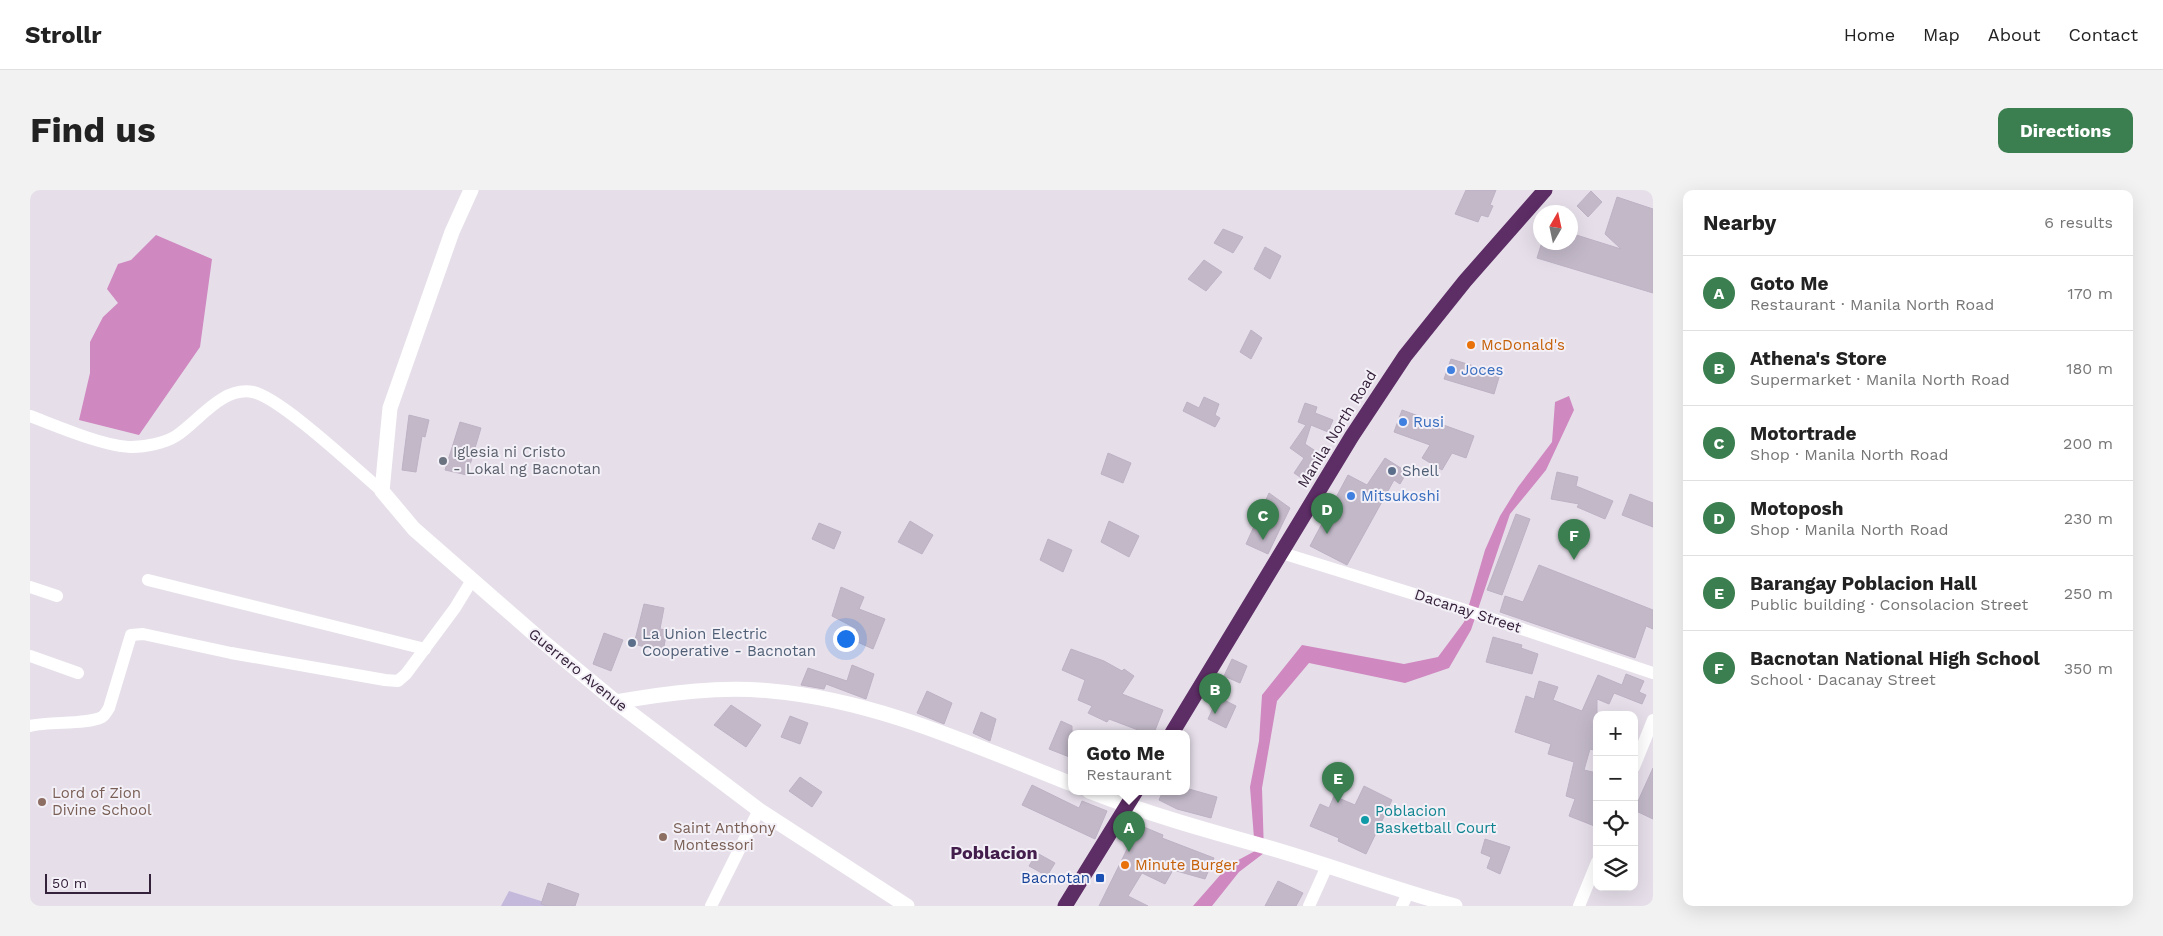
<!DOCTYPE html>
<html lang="en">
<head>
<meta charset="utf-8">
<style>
  body { margin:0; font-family:"Work Sans",sans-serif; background:#f2f2f2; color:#222 }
  .controls { position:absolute; right:15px; bottom:15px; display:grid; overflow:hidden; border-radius:10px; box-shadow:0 5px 20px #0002 }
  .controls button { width:45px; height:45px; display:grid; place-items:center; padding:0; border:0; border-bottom:1px solid #e0e0e0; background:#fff; color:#222; font:25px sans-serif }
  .compass { position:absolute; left:1503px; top:15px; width:45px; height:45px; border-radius:50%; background:#fff; box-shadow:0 5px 20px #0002; rotate:9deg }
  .scale { position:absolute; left:15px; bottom:12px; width:106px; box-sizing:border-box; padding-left:5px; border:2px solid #34213a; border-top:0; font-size:14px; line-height:18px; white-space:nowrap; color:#34213a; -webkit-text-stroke:4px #f4f0f7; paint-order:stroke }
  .you { position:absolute; left:815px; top:448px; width:18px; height:18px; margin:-12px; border:4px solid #fff; border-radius:50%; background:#1a73e8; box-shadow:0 0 0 8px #1a73e833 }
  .badge { display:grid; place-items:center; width:32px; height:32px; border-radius:50%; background:#3b7e4f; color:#fff; font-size:16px; font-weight:700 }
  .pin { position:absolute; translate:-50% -41px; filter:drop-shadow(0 1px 2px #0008) }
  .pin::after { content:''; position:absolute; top:26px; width:18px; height:15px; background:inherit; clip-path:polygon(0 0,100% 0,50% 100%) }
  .popup { position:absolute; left:1038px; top:540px; width:122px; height:65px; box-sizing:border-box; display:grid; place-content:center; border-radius:10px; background:#fff; filter:drop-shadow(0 1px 4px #0005); font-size:16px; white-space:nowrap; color:#767676 }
  .popup b { font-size:19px; color:#222 }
  .popup::after { content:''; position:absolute; left:50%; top:100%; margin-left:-10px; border:10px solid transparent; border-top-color:#fff }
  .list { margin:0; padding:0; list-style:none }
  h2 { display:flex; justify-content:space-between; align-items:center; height:65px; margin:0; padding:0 20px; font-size:21px }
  h2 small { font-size:16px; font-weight:400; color:#767676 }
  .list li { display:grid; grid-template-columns:32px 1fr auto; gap:15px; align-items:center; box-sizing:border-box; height:75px; padding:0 20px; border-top:1px solid #e0e0e0 }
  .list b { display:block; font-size:19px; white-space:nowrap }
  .list p { margin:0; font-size:16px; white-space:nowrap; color:#767676 }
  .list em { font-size:16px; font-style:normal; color:#767676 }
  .icon { flex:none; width:28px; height:28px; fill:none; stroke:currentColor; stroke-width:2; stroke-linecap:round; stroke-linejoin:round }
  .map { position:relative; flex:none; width:1623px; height:716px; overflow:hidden; border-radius:10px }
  header { display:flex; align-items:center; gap:30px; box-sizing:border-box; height:70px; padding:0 25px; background:#fff; border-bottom:1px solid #e0e0e0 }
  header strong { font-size:24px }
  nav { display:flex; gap:28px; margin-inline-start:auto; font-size:18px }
  .intro { display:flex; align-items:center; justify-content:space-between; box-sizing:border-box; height:120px; padding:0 30px }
  h1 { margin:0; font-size:35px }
  .button { padding:12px 22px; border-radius:10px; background:#3b7e4f; color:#fff; font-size:18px; font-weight:700 }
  main { display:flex; gap:30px; padding:0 30px }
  aside { flex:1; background:#fff; border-radius:10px; box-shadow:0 5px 20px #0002 }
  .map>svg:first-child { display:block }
  .green { fill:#c4b8db }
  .water { fill:#cf88c0 }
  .building { fill:#c2b8c8; stroke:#bdb2c4 }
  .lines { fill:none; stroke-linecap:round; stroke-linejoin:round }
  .street { stroke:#fff; stroke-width:12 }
  .secondary { stroke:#fff; stroke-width:15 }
  .highway { stroke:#5d2d65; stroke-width:15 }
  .food-dot { fill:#e8710a; stroke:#f4f0f7; stroke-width:2 }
  .shop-dot { fill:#3f7fe0; stroke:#f4f0f7; stroke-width:2 }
  .worship-dot { fill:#6b7280; stroke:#f4f0f7; stroke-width:2 }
  .service-dot { fill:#5c6f8a; stroke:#f4f0f7; stroke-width:2 }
  .education-dot { fill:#8d6e63; stroke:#f4f0f7; stroke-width:2 }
  .culture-dot { fill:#0f9aa8; stroke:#f4f0f7; stroke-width:2 }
  .transit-dot { fill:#1a4fb4; stroke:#f4f0f7; stroke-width:2 }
  .labels { text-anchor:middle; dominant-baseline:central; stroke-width:4; stroke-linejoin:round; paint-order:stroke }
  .food-label { font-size:15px; fill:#c56008; stroke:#f4f0f7; text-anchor:start }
  .shop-label { font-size:15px; fill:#366cbe; stroke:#f4f0f7; text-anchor:start }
  .street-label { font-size:15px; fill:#34213a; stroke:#f4f0f7 }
  .worship-label { font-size:15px; fill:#5b616d; stroke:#f4f0f7; text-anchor:start }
  .service-label { font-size:15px; fill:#4e5e75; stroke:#f4f0f7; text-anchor:start }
  .education-label { font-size:15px; fill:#785e54; stroke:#f4f0f7; text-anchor:start }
  .culture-label { font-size:15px; fill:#0d838f; stroke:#f4f0f7; text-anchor:start }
  .transit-label { font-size:15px; fill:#164399; stroke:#f4f0f7; text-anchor:end }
  .quarter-label { font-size:18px; font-weight:bold; fill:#431d4b; stroke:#f4f0f7 }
</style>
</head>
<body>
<header>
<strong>Strollr</strong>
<nav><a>Home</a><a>Map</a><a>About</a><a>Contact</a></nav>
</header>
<div class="intro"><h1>Find us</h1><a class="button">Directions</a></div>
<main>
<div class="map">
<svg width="1623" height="716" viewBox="0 0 1623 716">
  <rect width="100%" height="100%" fill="#e6dfea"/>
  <polygon class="green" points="479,701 527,716 471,716"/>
  <g class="water">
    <polygon points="126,45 182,69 170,157 109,245 49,230 60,183 60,152 73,127 88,113 77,99 88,74 101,70"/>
    <polygon points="1539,206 1544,220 1516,280 1480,324 1441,440 1419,478 1375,493 1279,473 1247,511 1232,598 1234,663 1209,682 1182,716 1163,716 1199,675 1225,661 1220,597 1229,551 1232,505 1272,455 1374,474 1408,467 1434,432 1455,360 1470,326 1488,297 1522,252 1525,212"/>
  </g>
  <g class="building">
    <polygon points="1436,0 1466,0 1460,15 1463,16 1458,27 1451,25 1448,32 1425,24"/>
    <polygon points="1561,1 1572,12 1558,27 1547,16"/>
    <polygon points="1587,7 1623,19 1623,103 1507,68 1512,52 1540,52 1540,43 1591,59 1575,44"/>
    <polygon points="1193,39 1213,47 1203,63 1184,53"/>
    <polygon points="1235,57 1251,66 1240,89 1224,79"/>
    <polygon points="1174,70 1192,82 1176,101 1158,89"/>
    <polygon points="1221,140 1232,148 1221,169 1210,162"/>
    <polygon points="1421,169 1470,184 1464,204 1414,189"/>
    <polygon points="1174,207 1189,214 1185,225 1190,228 1185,237 1153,221 1157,212 1169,218"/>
    <polygon points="1275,213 1287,217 1285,223 1303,230 1298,242 1281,235 1275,254 1293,266 1276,291 1264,283 1274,268 1260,258 1276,235 1268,232"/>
    <polygon points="1372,220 1444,246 1436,268 1422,263 1412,280 1392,268 1400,255 1364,242"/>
    <polygon points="379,225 399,230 395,247 392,246 386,282 372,280"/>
    <polygon points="430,232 451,238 437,285 415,280"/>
    <polygon points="1078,263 1101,273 1093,293 1071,284"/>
    <polygon points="1355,268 1377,282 1370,294 1364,290 1317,375 1280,356 1318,285 1337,295"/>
    <polygon points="1527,282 1548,287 1546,296 1583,311 1575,329 1547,317 1549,314 1521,309"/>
    <polygon points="1239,303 1260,318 1238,364 1216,354"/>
    <polygon points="1600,304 1623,313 1623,337 1592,325"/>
    <polygon points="1486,324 1500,329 1472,405 1457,400"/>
    <polygon points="880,331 903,345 892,364 868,352"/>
    <polygon points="1079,331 1109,346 1099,367 1071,352"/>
    <polygon points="789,333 811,342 804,359 782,349"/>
    <polygon points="1018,349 1042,360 1033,382 1010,370"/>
    <polygon points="1509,375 1623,420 1623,439 1616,436 1605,468 1470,422 1475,406 1493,412"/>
    <polygon points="811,397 834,407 829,419 855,429 843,459 823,450 827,439 802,426"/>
    <polygon points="614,414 634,418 630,439 637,440 633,462 604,454"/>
    <polygon points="574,443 593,450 581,481 563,474"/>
    <polygon points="1463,447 1492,455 1491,458 1508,464 1502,484 1456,472"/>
    <polygon points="1041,459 1074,471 1092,481 1094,479 1104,486 1092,504 1133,520 1124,543 1116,543 1079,529 1077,532 1058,523 1062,516 1048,510 1055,490 1032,480"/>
    <polygon points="1202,469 1217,476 1210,493 1194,486"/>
    <polygon points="822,475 844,484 836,509 796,494 794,499 771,495 778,478 817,491"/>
    <polygon points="1596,484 1614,491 1609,502 1616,505 1612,514 1584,503 1579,514 1567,509 1567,561 1560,559 1554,580 1567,583 1567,637 1539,626 1545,609 1536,606 1544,572 1518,564 1521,554 1485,542 1496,506 1504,509 1509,491 1528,497 1523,510 1552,521 1568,485 1592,495"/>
    <polygon points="897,501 922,513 914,534 887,523"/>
    <polygon points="1188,507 1206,516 1196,538 1178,529"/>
    <polygon points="701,515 731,535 716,557 684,535"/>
    <polygon points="951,522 966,529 960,551 943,543"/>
    <polygon points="760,526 778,533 770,554 751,547"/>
    <polygon points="1031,531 1042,536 1042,568 1019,559"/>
    <polygon points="1623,578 1623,629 1604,620"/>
    <polygon points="770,587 792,602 782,617 759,601"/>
    <polygon points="1002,595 1049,618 1052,611 1077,621 1065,649 992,615"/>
    <polygon points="1334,596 1362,610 1336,664 1308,651 1309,648 1280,636 1290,614 1299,618 1304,606 1325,615"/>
    <polygon points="1159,599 1187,607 1181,628 1147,619 1129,610 1133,601"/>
    <polygon points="1109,635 1133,645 1132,648 1184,668 1175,689 1143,680 1135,694 1112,683 1098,706 1118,716 1069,716"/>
    <polygon points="1455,649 1480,657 1470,684 1457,678 1461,667 1451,663"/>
    <polygon points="1007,663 1025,673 1017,686 999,676"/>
    <polygon points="1248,691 1273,703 1266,716 1235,716"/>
    <polygon points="518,693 549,704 545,716 518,716 511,714"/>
  </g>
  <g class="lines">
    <g class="street">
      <path d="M0,226C27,236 75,257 102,257C115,257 135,253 146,246C169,231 192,196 223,202C251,208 326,279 352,301"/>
      <polyline points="1252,363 1432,419 1623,483"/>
      <polyline points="118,390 395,459"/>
      <polyline points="0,397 27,406"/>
      <polyline points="0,466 48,483"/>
      <path d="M0,536C19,531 57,535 72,527C75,525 77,521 79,518L101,445L113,444L201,463L355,490L368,491L376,484L425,418L442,390"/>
      <polyline points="1604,577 1623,530"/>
      <polyline points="681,716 729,620"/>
      <polyline points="1279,716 1297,676"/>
      <polyline points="1372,716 1378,703"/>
      <polyline points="1549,716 1567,672"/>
    </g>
    <g class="secondary">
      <polyline points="441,0 422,42 360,218 352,301 384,339 511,450 586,512 729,620 877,716"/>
      <path d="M586,512C637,503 690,496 741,501C846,510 945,556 1042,594"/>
      <path d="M1059,601C1118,624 1179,641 1240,658C1302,676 1363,699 1425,716"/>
    </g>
    <g class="highway">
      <polyline points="1142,543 1322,246 1375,166 1435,91 1515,0"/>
      <polyline points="1035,716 1106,601"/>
    </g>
  </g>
  <g class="food-dot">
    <circle cx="1441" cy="155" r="5"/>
    <circle cx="1095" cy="675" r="5"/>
  </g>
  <g class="shop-dot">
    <circle cx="1421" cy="180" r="5"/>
    <circle cx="1373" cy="232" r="5"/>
    <circle cx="1321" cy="306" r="5"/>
  </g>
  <circle class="worship-dot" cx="413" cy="271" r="5"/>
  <g class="service-dot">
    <circle cx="1362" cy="281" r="5"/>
    <circle cx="602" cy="453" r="5"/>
  </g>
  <g class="education-dot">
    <circle cx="12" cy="612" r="5"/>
    <circle cx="633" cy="647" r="5"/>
  </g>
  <circle class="culture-dot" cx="1335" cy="630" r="5"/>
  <rect class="transit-dot" x="1065" y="683" width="10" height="10" rx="2.5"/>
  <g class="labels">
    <g class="food-label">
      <text x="1451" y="155">McDonald's</text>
      <text x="1105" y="675">Minute Burger</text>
    </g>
    <g class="shop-label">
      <text x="1431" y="180">Joces</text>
      <text x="1383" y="232">Rusi</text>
      <text x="1331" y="306">Mitsukoshi</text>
    </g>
    <g class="street-label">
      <text transform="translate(1307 239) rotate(-58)">Manila North Road</text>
      <text transform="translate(1438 421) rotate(18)">Dacanay Street</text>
      <text transform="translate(548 480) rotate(39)">Guerrero Avenue</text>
    </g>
    <g class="worship-label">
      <text x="423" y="262">Iglesia ni Cristo<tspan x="423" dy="17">- Lokal ng Bacnotan</tspan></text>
    </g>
    <g class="service-label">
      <text x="1372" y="281">Shell</text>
      <text x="612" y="444">La Union Electric<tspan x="612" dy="17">Cooperative - Bacnotan</tspan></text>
    </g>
    <g class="education-label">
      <text x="22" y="603">Lord of Zion<tspan x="22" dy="17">Divine School</tspan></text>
      <text x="643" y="638">Saint Anthony<tspan x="643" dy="17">Montessori</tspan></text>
    </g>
    <g class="culture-label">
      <text x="1345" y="621">Poblacion<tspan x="1345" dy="17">Basketball Court</tspan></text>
    </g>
    <g class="transit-label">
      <text x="1060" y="688">Bacnotan</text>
    </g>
    <g class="quarter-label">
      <text x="964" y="662">Poblacion</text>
    </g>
  </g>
</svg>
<div class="controls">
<button>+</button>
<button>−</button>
<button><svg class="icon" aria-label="locate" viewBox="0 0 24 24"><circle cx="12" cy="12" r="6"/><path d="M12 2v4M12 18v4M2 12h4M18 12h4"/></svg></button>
<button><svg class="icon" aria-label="layers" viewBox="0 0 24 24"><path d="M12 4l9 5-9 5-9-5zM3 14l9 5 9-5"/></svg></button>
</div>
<svg class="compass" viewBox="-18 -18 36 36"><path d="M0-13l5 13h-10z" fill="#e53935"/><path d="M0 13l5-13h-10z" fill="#767676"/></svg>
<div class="scale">50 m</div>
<div class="you"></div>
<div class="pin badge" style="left:1099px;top:662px">A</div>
<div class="popup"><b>Goto Me</b>Restaurant</div>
<div class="pin badge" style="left:1185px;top:524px">B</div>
<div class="pin badge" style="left:1233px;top:350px">C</div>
<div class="pin badge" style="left:1297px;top:344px">D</div>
<div class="pin badge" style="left:1308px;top:613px">E</div>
<div class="pin badge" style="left:1544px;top:370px">F</div>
</div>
<aside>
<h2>Nearby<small>6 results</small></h2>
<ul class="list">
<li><span class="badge">A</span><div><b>Goto Me</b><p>Restaurant · Manila North Road</p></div><em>170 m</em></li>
<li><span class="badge">B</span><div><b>Athena's Store</b><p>Supermarket · Manila North Road</p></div><em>180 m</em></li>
<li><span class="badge">C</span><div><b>Motortrade</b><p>Shop · Manila North Road</p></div><em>200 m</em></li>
<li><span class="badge">D</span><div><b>Motoposh</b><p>Shop · Manila North Road</p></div><em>230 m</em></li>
<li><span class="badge">E</span><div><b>Barangay Poblacion Hall</b><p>Public building · Consolacion Street</p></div><em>250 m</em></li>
<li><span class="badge">F</span><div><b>Bacnotan National High School</b><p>School · Dacanay Street</p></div><em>350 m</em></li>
</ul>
</aside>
</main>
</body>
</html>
